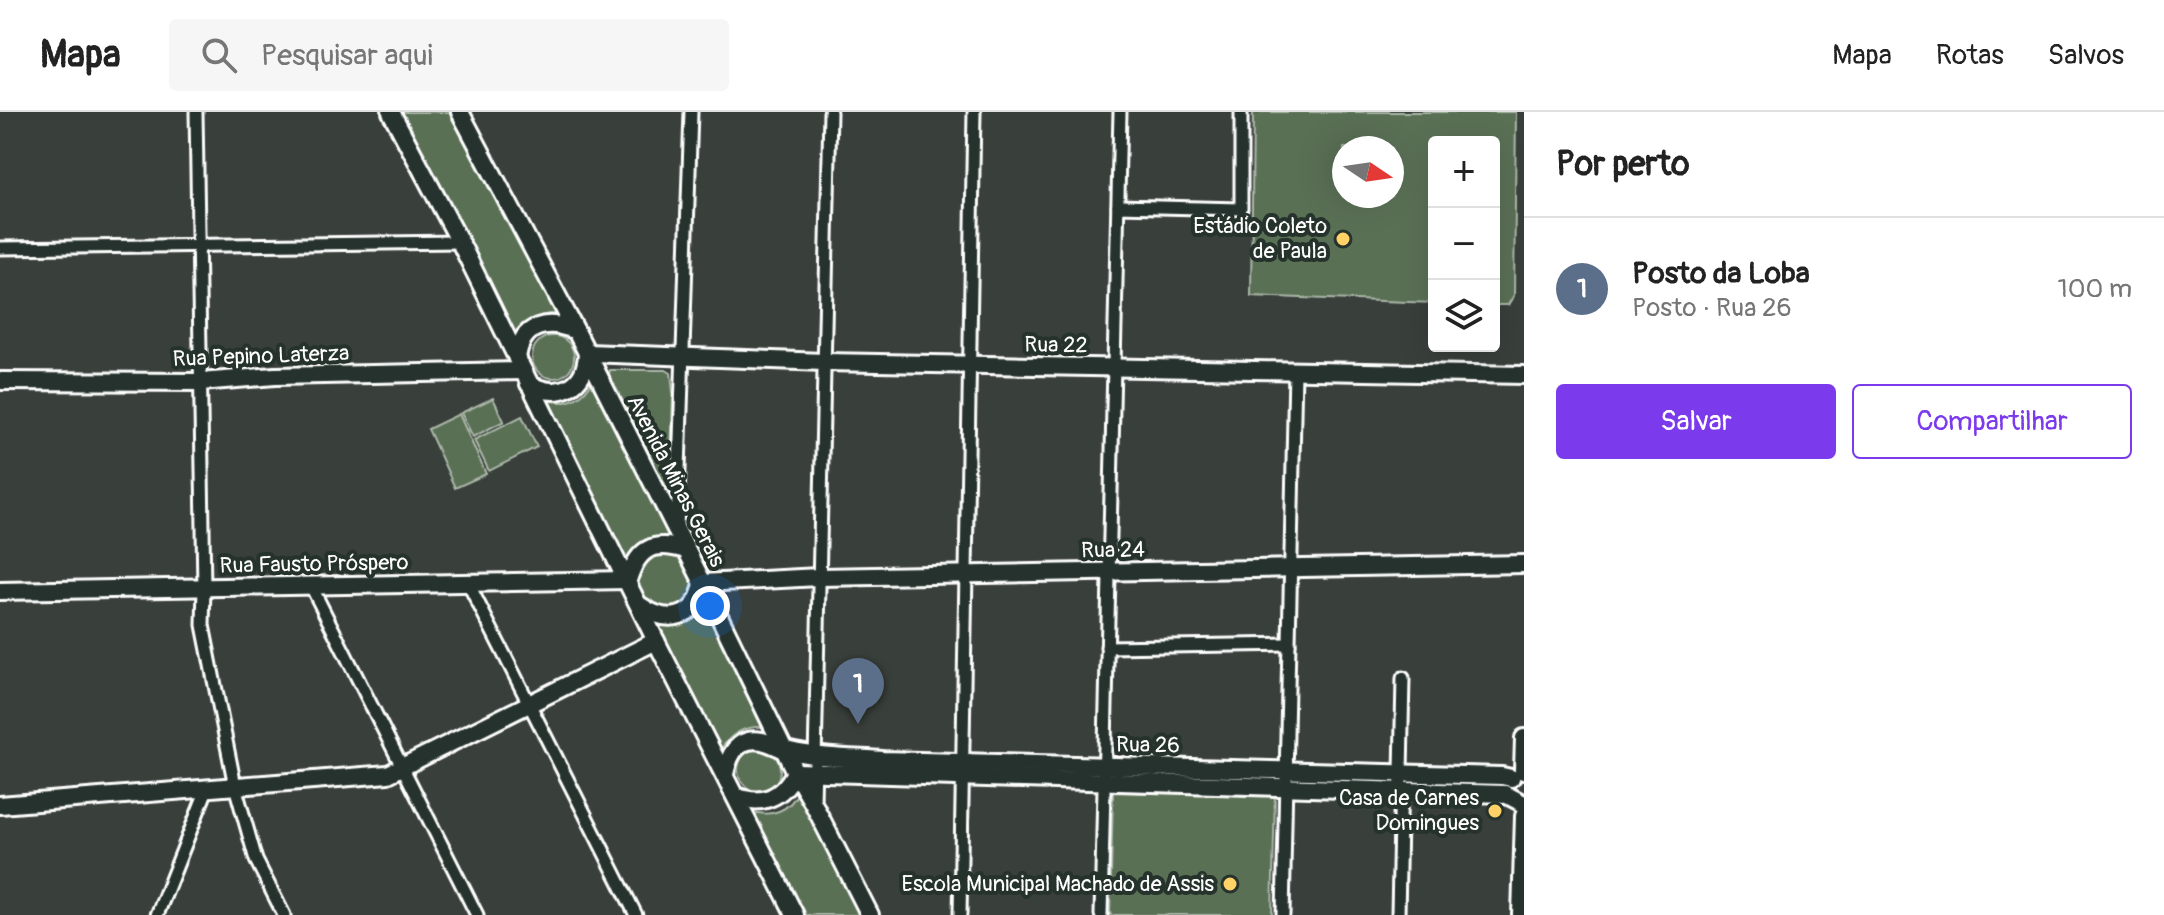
<!DOCTYPE html>
<html lang="pt">
<head>
<meta charset="utf-8">
<style>
  body { margin:0; font-family:Pangolin,sans-serif; background:#f6f6f6; color:#222 }
  .controls { position:absolute; right:24px; top:24px; display:grid; overflow:hidden; border-radius:8px; box-shadow:0 8px 32px #0002 }
  .controls button { width:72px; height:72px; display:grid; place-items:center; padding:0; border:0; border-bottom:2px solid #e0e0e0; background:#fff; color:#222; font:40px sans-serif }
  .compass { position:absolute; left:1332px; top:24px; width:72px; height:72px; border-radius:50%; background:#fff; box-shadow:0 8px 32px #0002; rotate:103deg }
  .you { position:absolute; left:710px; top:494px; width:28px; height:28px; margin:-20px; border:6px solid #fff; border-radius:50%; background:#1a73e8; box-shadow:0 0 0 12px #1a73e833 }
  .badge { display:grid; place-items:center; width:52px; height:52px; border-radius:50%; background:#7c3aed; color:#fff; font-size:26px; font-weight:700 }
  .pin { position:absolute; translate:-50% -66px; filter:drop-shadow(0 2px 4px #0008) }
  .pin::after { content:''; position:absolute; top:42px; width:28px; height:24px; background:inherit; clip-path:polygon(0 0,100% 0,50% 100%) }
  .list { margin:0; padding:0; list-style:none }
  h2 { display:flex; justify-content:space-between; align-items:center; height:104px; margin:0; padding:0 32px; font-size:34px }
  h2 small { font-size:26px; font-weight:400; color:#767676 }
  .list li { display:grid; grid-template-columns:52px 1fr auto; gap:24px; align-items:center; box-sizing:border-box; height:144px; padding:0 32px; border-top:2px solid #e0e0e0 }
  .list b { display:block; font-size:30px; white-space:nowrap }
  .list p { margin:0; font-size:26px; white-space:nowrap; color:#767676 }
  .list em { font-size:26px; font-style:normal; color:#767676 }
  .actions { display:flex; gap:16px; padding:24px 32px }
  .actions a { flex:1; padding:18px 0; border:2px solid #7c3aed; border-radius:8px; text-align:center; font-size:28px; color:#7c3aed }
  .actions .main { background:#7c3aed; color:#fff }
  .icon { flex:none; width:44px; height:44px; fill:none; stroke:currentColor; stroke-width:2; stroke-linecap:round; stroke-linejoin:round }
  .map { position:relative; flex:none; width:1524px; height:803px; overflow:hidden }
  header { display:flex; align-items:center; gap:48px; box-sizing:border-box; height:112px; padding:0 40px; background:#fff; border-bottom:2px solid #e0e0e0 }
  header strong { font-size:38px }
  nav { display:flex; gap:44px; margin-inline-start:auto; font-size:28px }
  .search { width:560px; height:72px; background:#f6f6f6; display:flex; align-items:center; gap:20px; box-sizing:border-box; padding:0 28px; border-radius:8px; color:#767676; font-size:30px }
  main { display:flex }
  aside { flex:1; background:#fff }
  .map>svg:first-child { display:block }
  .green { fill:#5a7054; stroke:#acb8aa; stroke-width:2; fill-rule:evenodd }
  .lines { fill:none; stroke-linecap:round; stroke-linejoin:round }
  .street-casing { stroke:#fff; stroke-width:17 }
  .secondary-casing { stroke:#fff; stroke-width:22 }
  .street { stroke:#26332d; stroke-width:11 }
  .secondary { stroke:#26332d; stroke-width:16 }
  .poi-dot { fill:#ffd166; stroke:#26332d; stroke-width:3 }
  .labels { text-anchor:middle; dominant-baseline:central; stroke-width:8; stroke-linejoin:round; paint-order:stroke }
  .poi-label { font-size:22px; fill:#fff; stroke:#26332d; text-anchor:end }
  .street-label { font-size:22px; fill:#fff; stroke:#26332d }
</style>
</head>
<body>
<header>
<strong>Mapa</strong>
<div class="search"><svg class="icon" aria-label="search" viewBox="0 0 24 24"><circle cx="10" cy="10" r="6"/><path d="M15 15l6 6"/></svg>Pesquisar aqui</div>
<nav><a>Mapa</a><a>Rotas</a><a>Salvos</a></nav>
</header>
<main>
<div class="map">
<svg width="1524" height="803" viewBox="0 0 1524 803">
  <rect width="100%" height="100%" fill="#393f3b"/>
  <filter id="ink" filterUnits="userSpaceOnUse"><feTurbulence type="fractalNoise" baseFrequency=".0125" numOctaves="2"/><feDisplacementMap in="SourceGraphic" scale="16" xChannelSelector="R" yChannelSelector="G"/><feConvolveMatrix kernelMatrix="1 2 1 2 8 2 1 2 1" color-interpolation-filters="sRGB"/></filter>
  <g filter="url(#ink)">
    <g class="green">
      <path d="M401,0H460L561,202C540,200 525,208 514,226Z"/>
      <path d="M1253,0H1516L1514,183L1508,193H1494V30H1434V191L1251,184ZM1344,36H1392V84H1344Z"/>
      <circle cx="553" cy="245" r="21"/>
      <polygon points="610,258 666,258 671,261 673,281 670,387 608,266"/>
      <path d="M593,267L674,428L627,452L545,287C566,295 584,287 593,267Z"/>
      <polygon points="493,286 504,309 473,325 461,301"/>
      <polygon points="459,302 486,362 455,376 428,317"/>
      <polygon points="522,304 537,335 489,359 474,328"/>
      <path d="M650,441C657,441 669,439 676,442C682,444 685,451 688,456C699,478 693,485 676,499L648,493C634,466 632,466 650,441Z"/>
      <path d="M703,486L767,615C746,613 730,621 720,639L655,506Z"/>
      <circle cx="759" cy="658" r="21"/>
      <path d="M799,678L862,803H803L750,699C771,706 790,699 799,678Z"/>
      <polygon points="1113,680 1275,683 1272,803 1110,803"/>
    </g>
    <g class="lines">
      <g class="street-casing">
        <g id="street">
          <polyline points="196,0 204,476 203,513 235,674 256,748 284,803"/>
          <polyline points="1118,94 1241,97 1241,0"/>
          <polyline points="0,136 460,130"/>
          <polyline points="677,417 691,0"/>
          <polyline points="468,471 636,803"/>
          <polyline points="311,474 477,803"/>
          <polyline points="1107,535 1289,532"/>
          <polyline points="814,691 830,0"/>
          <polyline points="157,803 207,677"/>
          <polyline points="960,803 974,0"/>
          <polyline points="1101,803 1120,0"/>
          <polyline points="1283,803 1295,259"/>
          <polyline points="1398,803 1403,566"/>
        </g>
      </g>
      <g class="secondary-casing">
        <g id="secondary">
          <polyline points="391,0 460,130 656,529 795,803"/>
          <polyline points="460,0 576,219 703,471 795,660 814,693 870,803"/>
          <path d="M517,247C521,211 548,207 576,219"/>
          <polyline points="0,269 200,270 275,264 523,259"/>
          <path d="M529,272C559,288 586,275 587,241L824,250L1524,263"/>
          <path d="M628,468C638,436 653,428 686,438"/>
          <polyline points="0,479 628,468"/>
          <path d="M641,494C668,513 697,507 703,471L819,465L1524,452"/>
          <polyline points="1523,659 1524,626"/>
          <path d="M725,662C728,648 733,633 748,629C763,625 776,636 790,639C820,646 852,646 883,648L1502,664L1511,666"/>
          <path d="M736,684C762,695 783,685 795,660L1505,682L1524,692"/>
          <polyline points="0,693 388,662 656,529"/>
          <polyline points="1521,803 1524,704"/>
        </g>
      </g>
      <use href="#street" class="street"/>
      <use href="#secondary" class="secondary"/>
    </g>
  </g>
  <g class="poi-dot">
    <circle cx="1343" cy="127" r="8"/>
    <circle cx="1495" cy="699" r="8"/>
    <circle cx="1230" cy="772" r="8"/>
  </g>
  <g class="labels">
    <g class="poi-label">
      <text x="1327" y="114">Estádio Coleto<tspan x="1327" dy="25">de Paula</tspan></text>
      <text x="1479" y="686">Casa de Carnes<tspan x="1479" dy="25">Domingues</tspan></text>
      <text x="1214" y="772">Escola Municipal Machado de Assis</text>
    </g>
    <g class="street-label">
      <text transform="translate(1056 233) rotate(1)">Rua 22</text>
      <text transform="translate(261 244) rotate(-2)">Rua Pepino Laterza</text>
      <text transform="translate(676 369) rotate(63)">Avenida Minas Gerais</text>
      <text transform="translate(1113 438) rotate(-1)">Rua 24</text>
      <text transform="translate(314 452) rotate(-1)">Rua Fausto Próspero</text>
      <text transform="translate(1148 633) rotate(1)">Rua 26</text>
    </g>
  </g>
</svg>
<div class="controls">
<button>+</button>
<button>−</button>
<button><svg class="icon" aria-label="layers" viewBox="0 0 24 24"><path d="M12 4l9 5-9 5-9-5zM3 14l9 5 9-5"/></svg></button>
</div>
<svg class="compass" viewBox="-18 -18 36 36"><path d="M0-13l5 13h-10z" fill="#e53935"/><path d="M0 13l5-13h-10z" fill="#767676"/></svg>
<div class="you"></div>
<div class="pin badge" style="left:858px;top:612px;background:#5c6f8a">1</div>
</div>
<aside>
<h2>Por perto<small></small></h2>
<ul class="list">
<li><span class="badge" style="background:#5c6f8a">1</span><div><b>Posto da Loba</b><p>Posto · Rua 26</p></div><em>100 m</em></li>
</ul>
<div class="actions"><a class="main">Salvar</a><a>Compartilhar</a></div>
</aside>
</main>
</body>
</html>
